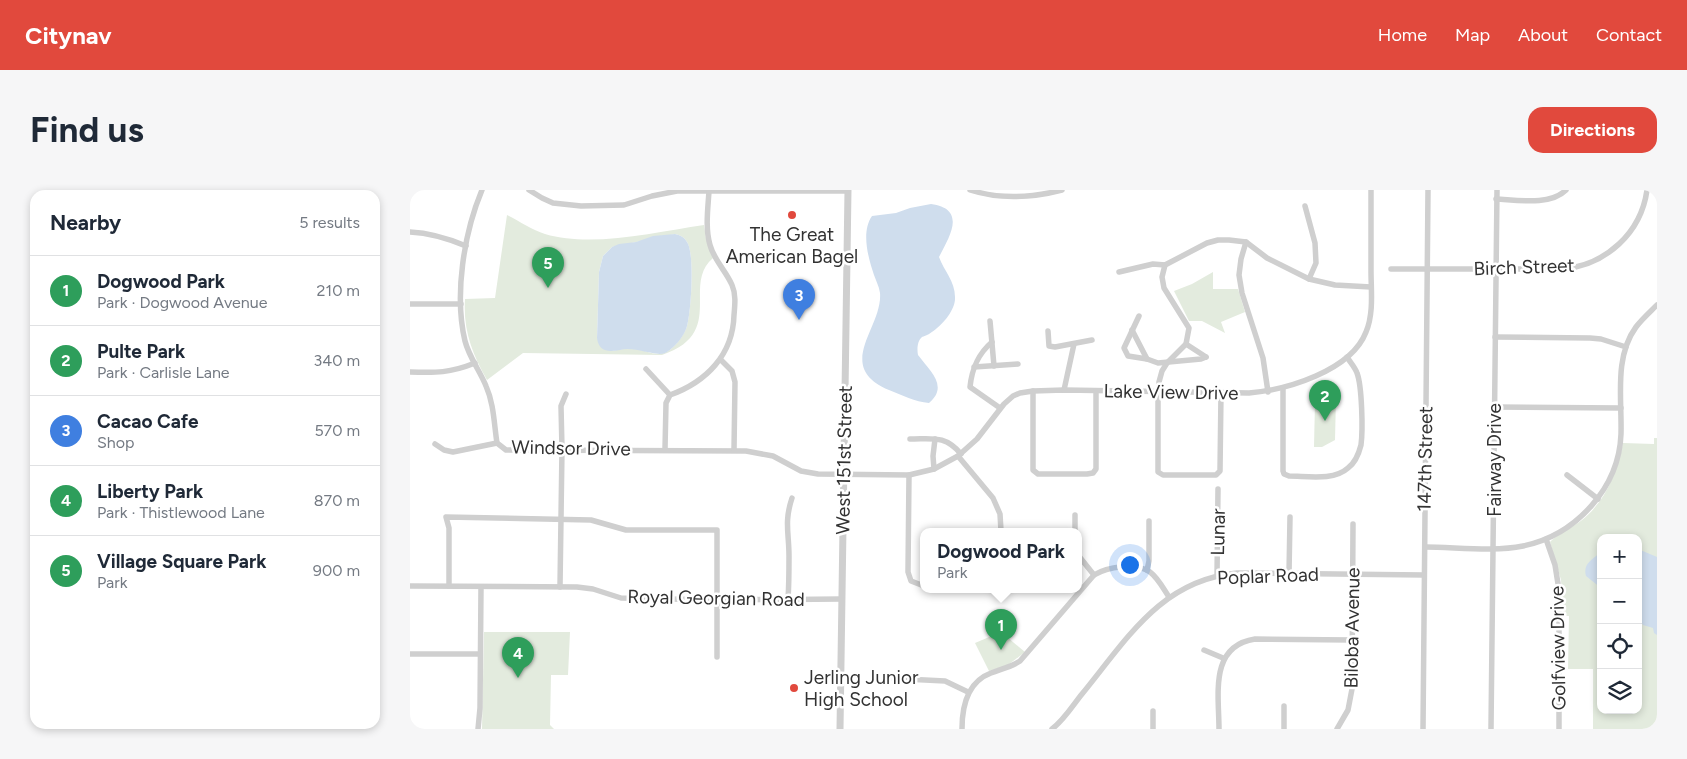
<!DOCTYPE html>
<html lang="en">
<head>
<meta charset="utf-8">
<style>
  body { margin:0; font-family:Figtree,sans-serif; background:#f6f6f7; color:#1f2937 }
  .controls { position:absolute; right:15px; bottom:15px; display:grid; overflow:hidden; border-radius:10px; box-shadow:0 2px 8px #0003 }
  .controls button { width:45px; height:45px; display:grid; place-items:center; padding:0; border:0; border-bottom:1px solid #e0e1e3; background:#fff; color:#1f2937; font:25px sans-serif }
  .you { position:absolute; left:719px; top:374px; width:18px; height:18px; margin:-12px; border:4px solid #fff; border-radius:50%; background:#1a73e8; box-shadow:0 0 0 8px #1a73e833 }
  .badge { display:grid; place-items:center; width:32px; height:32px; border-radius:50%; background:#e1493d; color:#fff; font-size:16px; font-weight:700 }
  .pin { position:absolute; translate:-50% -41px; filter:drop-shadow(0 1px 2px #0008) }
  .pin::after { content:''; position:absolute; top:26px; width:18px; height:15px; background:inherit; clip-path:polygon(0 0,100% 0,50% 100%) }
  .popup { position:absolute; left:510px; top:338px; width:162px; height:65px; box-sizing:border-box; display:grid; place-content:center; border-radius:10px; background:#fff; filter:drop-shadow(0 1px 4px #0005); font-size:16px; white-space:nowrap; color:#747a83 }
  .popup b { font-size:19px; color:#1f2937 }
  .popup::after { content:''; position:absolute; left:50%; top:100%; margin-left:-10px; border:10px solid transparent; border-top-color:#fff }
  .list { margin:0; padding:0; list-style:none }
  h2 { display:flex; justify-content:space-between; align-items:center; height:65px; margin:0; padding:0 20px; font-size:21px }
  h2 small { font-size:16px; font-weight:400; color:#747a83 }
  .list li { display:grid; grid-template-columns:32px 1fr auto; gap:15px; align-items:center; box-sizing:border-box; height:70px; padding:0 20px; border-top:1px solid #e0e1e3 }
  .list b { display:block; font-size:19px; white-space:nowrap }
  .list p { margin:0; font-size:16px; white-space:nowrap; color:#747a83 }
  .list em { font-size:16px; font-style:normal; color:#747a83 }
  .icon { flex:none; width:28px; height:28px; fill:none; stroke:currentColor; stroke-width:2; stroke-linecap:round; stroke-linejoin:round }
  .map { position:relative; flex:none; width:1247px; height:539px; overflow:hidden; border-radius:15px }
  header { display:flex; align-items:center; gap:30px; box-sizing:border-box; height:70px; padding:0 25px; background:#e1493d; color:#fff }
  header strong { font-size:24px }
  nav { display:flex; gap:28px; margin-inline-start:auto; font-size:18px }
  .intro { display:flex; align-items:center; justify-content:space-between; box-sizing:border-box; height:120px; padding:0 30px }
  h1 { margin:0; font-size:35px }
  .button { padding:12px 22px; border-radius:15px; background:#e1493d; color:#fff; font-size:18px; font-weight:700 }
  main { display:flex; gap:30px; padding:0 30px }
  aside { flex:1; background:#fff; border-radius:15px; box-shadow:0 2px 8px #0003 }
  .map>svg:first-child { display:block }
  .green { fill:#e3ebde; fill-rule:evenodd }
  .water { fill:#cfdded }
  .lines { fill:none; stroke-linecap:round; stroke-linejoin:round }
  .minor { stroke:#cfcfcf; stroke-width:5.5 }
  .tertiary { stroke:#cfcfcf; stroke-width:7 }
  .poi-dot { fill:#e1493d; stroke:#fff; stroke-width:2 }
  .labels { text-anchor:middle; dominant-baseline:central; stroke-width:5; stroke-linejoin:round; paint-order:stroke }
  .poi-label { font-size:19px; fill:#323232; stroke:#fff }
  .street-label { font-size:19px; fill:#323232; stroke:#fff }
</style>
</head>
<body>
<header>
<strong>Citynav</strong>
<nav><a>Home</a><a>Map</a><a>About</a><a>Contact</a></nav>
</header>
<div class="intro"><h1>Find us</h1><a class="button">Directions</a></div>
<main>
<aside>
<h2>Nearby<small>5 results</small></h2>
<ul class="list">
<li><span class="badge" style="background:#2e9e5b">1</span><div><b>Dogwood Park</b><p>Park · Dogwood Avenue</p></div><em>210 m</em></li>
<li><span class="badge" style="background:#2e9e5b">2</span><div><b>Pulte Park</b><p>Park · Carlisle Lane</p></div><em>340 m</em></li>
<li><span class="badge" style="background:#3f7fe0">3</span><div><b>Cacao Cafe</b><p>Shop</p></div><em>570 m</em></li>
<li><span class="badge" style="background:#2e9e5b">4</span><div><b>Liberty Park</b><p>Park · Thistlewood Lane</p></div><em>870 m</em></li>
<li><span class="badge" style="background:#2e9e5b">5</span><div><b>Village Square Park</b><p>Park</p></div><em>900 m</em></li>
</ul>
</aside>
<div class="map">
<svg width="1247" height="539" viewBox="0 0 1247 539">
  <rect width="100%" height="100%" fill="#fff"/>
  <g class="green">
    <path d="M97,25C109,31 122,40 135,44C182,58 245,42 294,35L296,49L303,68C271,95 317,143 252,165L113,163L77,190C62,163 53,140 55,109L85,108ZM265,44C270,45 274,47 277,52C285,64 281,121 277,136C275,144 264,159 256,162C246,167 235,160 226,159C218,158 210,159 203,161L187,148L189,82L193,66L202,57Z"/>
    <polygon points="803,82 803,99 828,99 835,122 811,132 815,143 792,131 779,131 764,101 782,94"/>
    <polygon points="926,207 925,250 912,257 904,257 905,212"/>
    <path d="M1244,248H1247V539H1183V479H1158L1159,426H1153L1151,390L1140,352C1147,344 1163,337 1172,330C1196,311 1207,282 1213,253L1244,254ZM1191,348H1228V520H1191Z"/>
    <polygon points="74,442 160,442 158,485 141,485 140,535 144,539 72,539"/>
    <polygon points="591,442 615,462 598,475 579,481 565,453"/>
  </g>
  <g class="water">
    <path d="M521,14C557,19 540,46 529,67C534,81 545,91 545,107C546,120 531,137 519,144C519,144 513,147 512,147C507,151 507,160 508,165C520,181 539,196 519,213C505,212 492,205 479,200C423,176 473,138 470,103C469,96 466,91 464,85C458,67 451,42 462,26L486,23L500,18Z"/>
    <path d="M265,44C270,45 274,47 277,52C285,63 281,122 277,136C275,145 264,159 255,163C245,167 225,156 210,160C198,162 189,162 187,148L189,82L193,66L202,57L209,54L226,52L243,46Z"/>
    <polygon points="1228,359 1247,367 1247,445 1244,443 1243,438 1233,435 1229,429"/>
    <path d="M1191,362V398L1176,386C1173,373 1182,370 1191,362Z"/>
  </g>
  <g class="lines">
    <g class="minor">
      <path d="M72,0C54,43 44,105 55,151C59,167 70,181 76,196C84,214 84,234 87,253L96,260L336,261L363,266L391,281L408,284L499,285L524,279L548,266L567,249L594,214L603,206L610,203L623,201L654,200L839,203C876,200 941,181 956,142C964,123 961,100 961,81C961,54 961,27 961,0"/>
      <polyline points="119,0 132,8 143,13 171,16 214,15 242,6 267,1 438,1"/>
      <path d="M560,0C591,10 621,8 652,0"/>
      <path d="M1086,9C1107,10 1140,16 1156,0"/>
      <polyline points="895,16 905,53 906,73 899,89"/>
      <path d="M0,42C21,43 37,48 56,56"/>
      <polyline points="836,52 831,69 829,85 832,103 853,168 858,202"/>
      <path d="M981,79H1153C1196,75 1231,43 1237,0"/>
      <polyline points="709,82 743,74 755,75"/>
      <polyline points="0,114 51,114"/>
      <polyline points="729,126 714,158 718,166 737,169 748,173 791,169 796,167"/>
      <polyline points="580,131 584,176"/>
      <polyline points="722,140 737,169"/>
      <polyline points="638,141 639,156 645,157 682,150"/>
      <polyline points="1085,147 1180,148 1191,149 1216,157"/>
      <path d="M582,152C568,164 562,178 560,197L590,218"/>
      <polyline points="776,154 796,167"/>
      <polyline points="311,170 322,181 325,192 324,260"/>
      <polyline points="564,177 608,174"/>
      <polyline points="236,179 260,205"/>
      <path d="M0,182C26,183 40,183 65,173"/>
      <path d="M873,198V281L874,284L879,286C897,286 924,291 938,278C945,273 949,263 951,255C953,240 952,196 947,183C945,177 940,172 937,167"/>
      <polyline points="654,200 664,154"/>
      <polyline points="623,201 623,280 628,284 677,284 683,283 686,279 686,201"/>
      <polyline points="748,202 748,282 753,285 806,285 810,281 811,203"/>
      <polyline points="749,202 749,192 752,181 757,173 776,154 779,138 754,98 752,87 755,75 797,53 808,50 819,50 836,52 857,68 899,89 925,95 961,97"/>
      <polyline points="1084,217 1211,218"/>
      <path d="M500,249C523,249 535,245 551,264"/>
      <polyline points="25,254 34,260 43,262 87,253"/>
      <path d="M255,259L256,213L260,205C296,192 323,165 324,125C325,114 326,104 322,95C316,81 304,70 300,55C295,38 298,18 299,1"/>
      <polyline points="548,266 583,308 590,324 591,341"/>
      <polyline points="524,279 523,266 525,249"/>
      <polyline points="499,285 498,382 501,391 514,396"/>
      <polyline points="1157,285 1188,309"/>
      <polyline points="665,341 665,325"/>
      <polyline points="1136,349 1145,375 1149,400 1149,539"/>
      <path d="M1015,357C1045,357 1084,362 1113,356C1166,345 1209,298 1211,244C1212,209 1204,167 1226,137C1232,129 1240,122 1247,115"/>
      <polyline points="668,365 684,385"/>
      <polyline points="737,380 739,371 739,331"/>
      <polyline points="879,384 880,327"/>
      <polyline points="807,386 808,299"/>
      <polyline points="0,396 167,397 183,399 211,408 307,410 432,409"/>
      <polyline points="39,396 39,338 36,327 181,330 216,340 307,340 307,467"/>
      <polyline points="150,397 152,259 151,216 156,204"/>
      <polyline points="524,399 529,399"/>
      <path d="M378,409C379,395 379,381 379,366C379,343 374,332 382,308"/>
      <polyline points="794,460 813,468"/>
      <polyline points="0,464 70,464"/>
      <polyline points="475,488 535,491 558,502"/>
      <polyline points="743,521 743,539"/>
      <polyline points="68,539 70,518 71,397"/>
      <path d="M552,539C552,516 557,492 581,483C591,479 601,477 610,471L684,385C697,377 726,372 740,382C748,388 753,398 759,407"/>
      <path d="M642,539C654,530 663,515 672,504C717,449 751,390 827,383L1014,385"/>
      <path d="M809,539C809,505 799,456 845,449L942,450"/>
      <polyline points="874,539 874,516"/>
      <polyline points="927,539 938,520 942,499 943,334"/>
      <polyline points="1013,539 1018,0"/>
      <polyline points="1081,539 1087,0"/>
    </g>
    <polyline class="tertiary" points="430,539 438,0"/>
  </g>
  <g class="poi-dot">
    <circle cx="382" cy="25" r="5"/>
    <circle cx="384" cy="498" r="5"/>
  </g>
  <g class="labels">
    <g class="poi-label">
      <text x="382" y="44">The Great<tspan x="382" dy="22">American Bagel</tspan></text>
      <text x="394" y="487" text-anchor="start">Jerling Junior<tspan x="394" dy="22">High School</tspan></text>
    </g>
    <g class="street-label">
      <text transform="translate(1114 77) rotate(-2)">Birch Street</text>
      <text transform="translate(761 202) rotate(1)">Lake View Drive</text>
      <text transform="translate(161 258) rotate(1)">Windsor Drive</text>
      <text transform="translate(1015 269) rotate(-89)">147th Street</text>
      <text transform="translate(434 270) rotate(-89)">West 151st Street</text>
      <text transform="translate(1084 270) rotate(-90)">Fairway Drive</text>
      <text transform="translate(808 342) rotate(-89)">Lunar</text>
      <text transform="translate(858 386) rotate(-2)">Poplar Road</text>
      <text transform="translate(306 408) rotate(1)">Royal Georgian Road</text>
      <text transform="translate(942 438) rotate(-89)">Biloba Avenue</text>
      <text transform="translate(1148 458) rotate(-91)">Golfview Drive</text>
    </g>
  </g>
</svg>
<div class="controls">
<button>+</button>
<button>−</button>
<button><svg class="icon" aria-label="locate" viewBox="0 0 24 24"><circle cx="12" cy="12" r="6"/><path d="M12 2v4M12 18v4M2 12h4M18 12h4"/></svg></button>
<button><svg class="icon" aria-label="layers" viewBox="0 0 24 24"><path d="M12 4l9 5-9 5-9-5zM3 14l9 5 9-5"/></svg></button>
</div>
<div class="you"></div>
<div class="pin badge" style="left:591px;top:460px;background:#2e9e5b">1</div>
<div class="popup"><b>Dogwood Park</b>Park</div>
<div class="pin badge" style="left:915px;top:231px;background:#2e9e5b">2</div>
<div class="pin badge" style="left:389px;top:130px;background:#3f7fe0">3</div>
<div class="pin badge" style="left:108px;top:488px;background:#2e9e5b">4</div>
<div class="pin badge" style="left:138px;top:98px;background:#2e9e5b">5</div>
</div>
</main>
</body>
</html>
